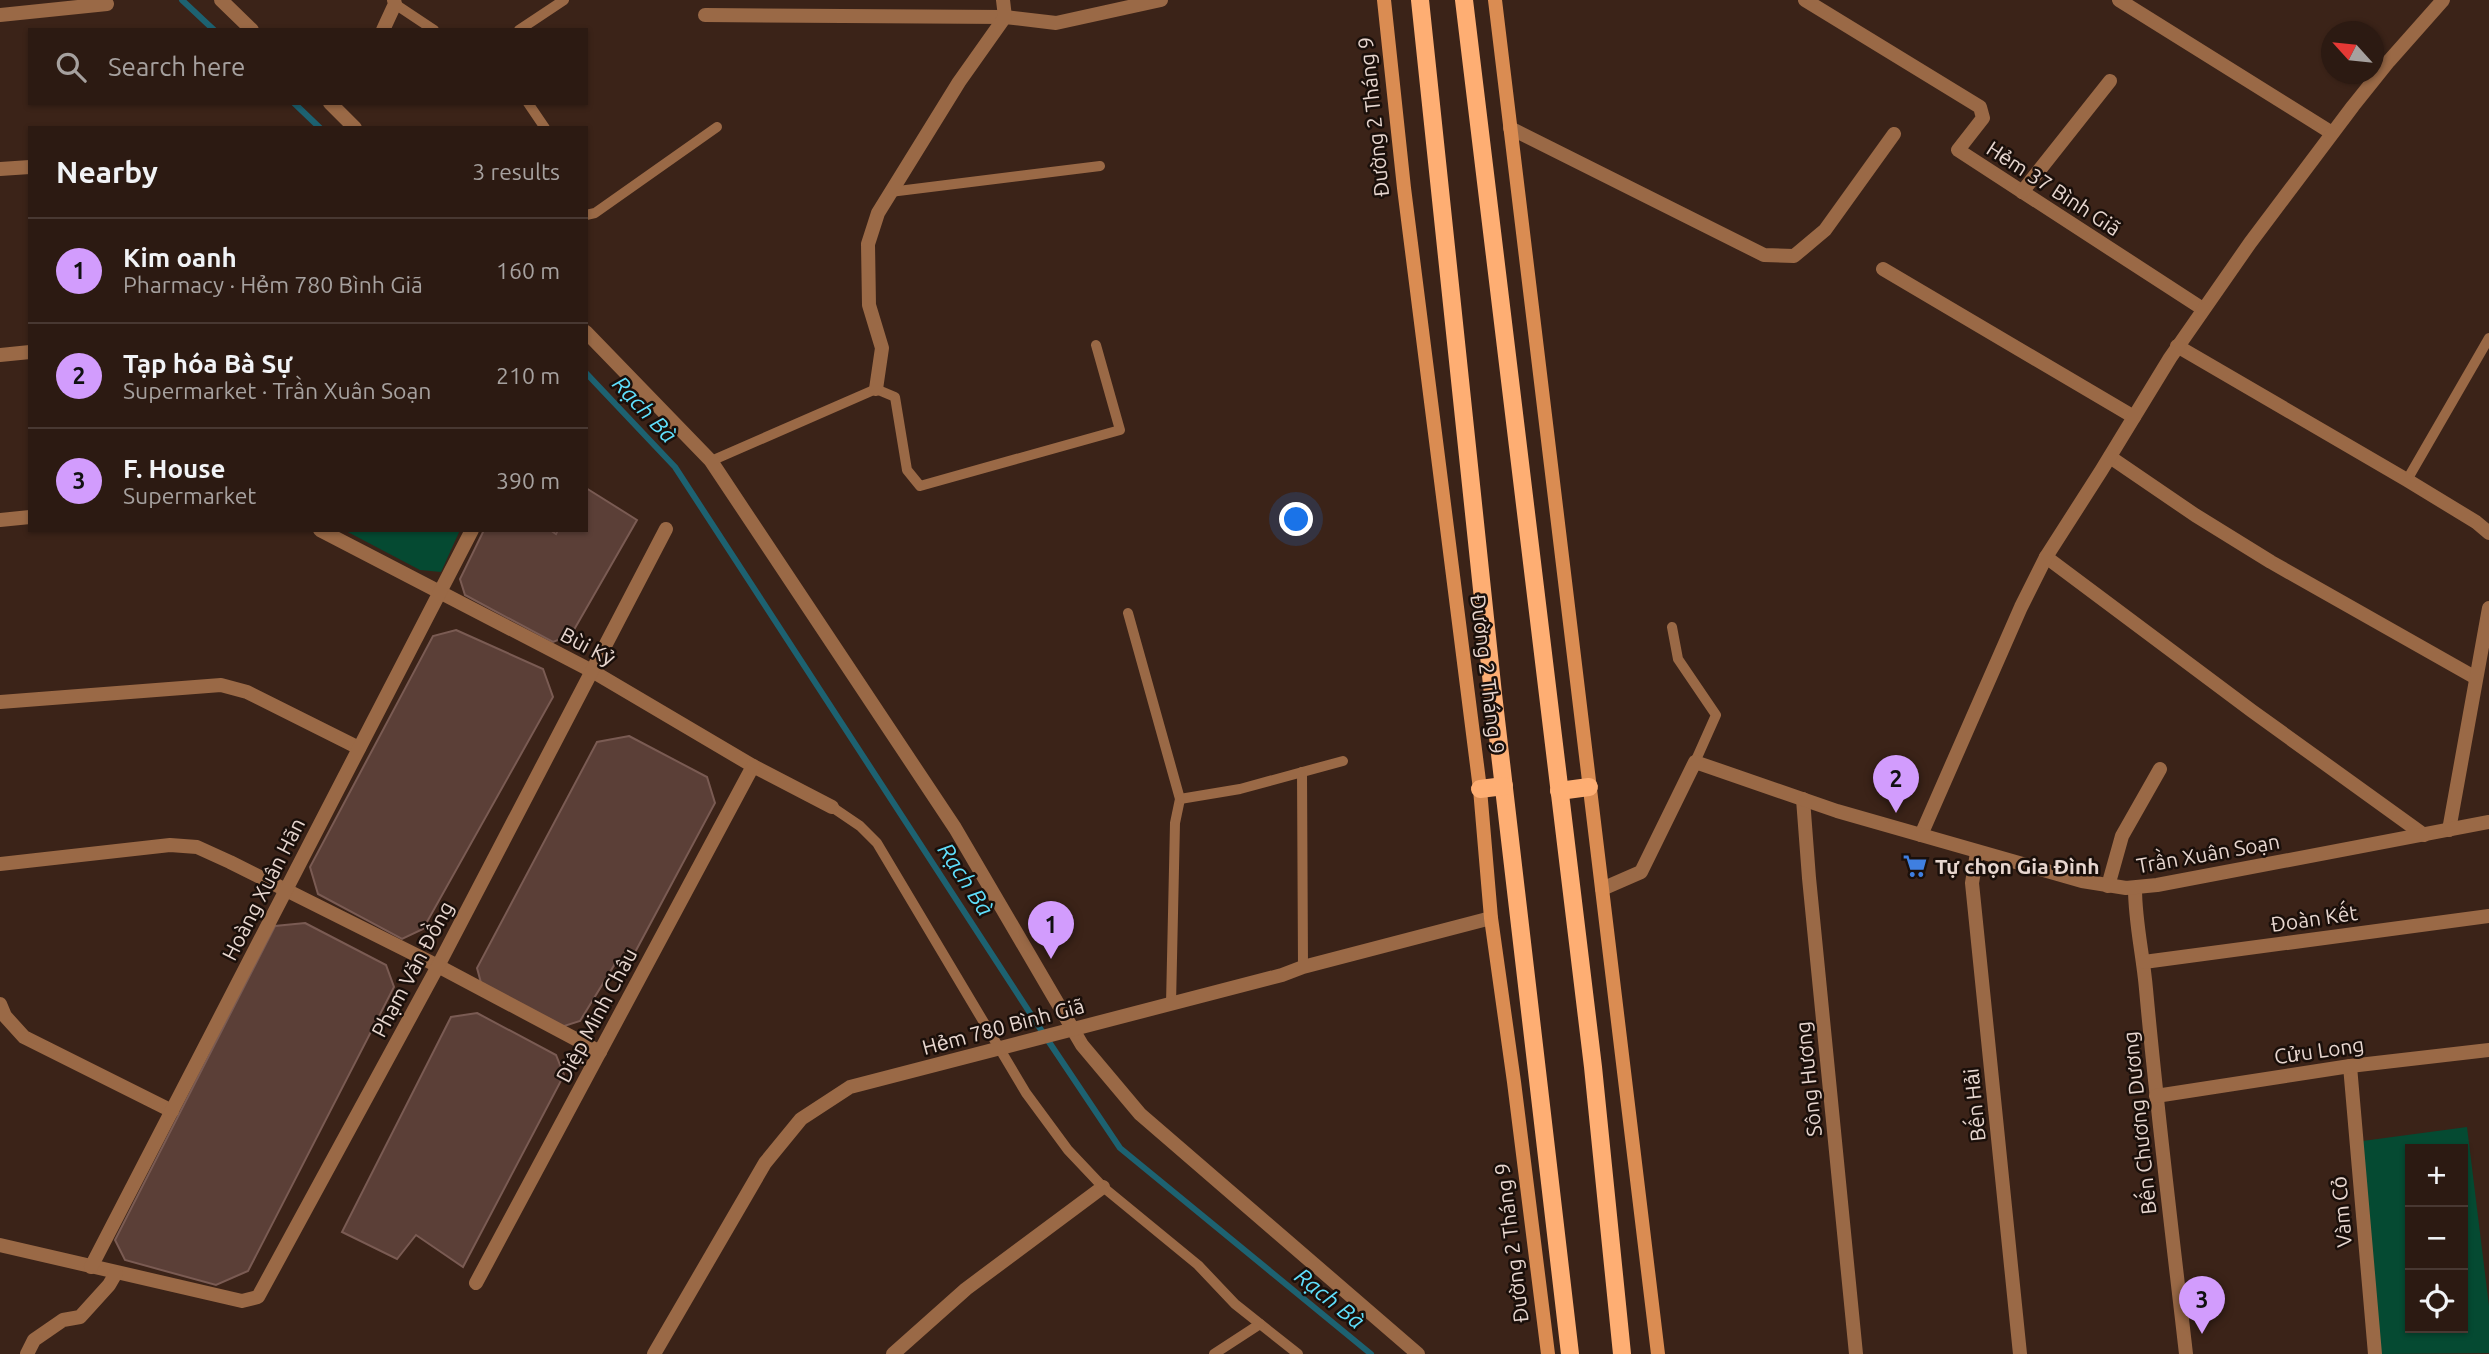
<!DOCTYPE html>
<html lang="en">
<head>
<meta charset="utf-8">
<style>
  body { margin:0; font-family:Ubuntu,sans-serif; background:#34231b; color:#f1f3f6 }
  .controls { position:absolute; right:21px; bottom:21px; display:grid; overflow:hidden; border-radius:0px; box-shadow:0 2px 5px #0004 }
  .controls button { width:63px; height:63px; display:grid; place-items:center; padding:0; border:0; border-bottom:2px solid #483832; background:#2c1a12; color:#f1f3f6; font:35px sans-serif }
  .compass { position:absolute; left:2321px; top:21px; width:63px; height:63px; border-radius:50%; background:#2c1a12; box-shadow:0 2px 5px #0004; rotate:297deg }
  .you { position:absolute; left:1297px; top:520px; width:24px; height:24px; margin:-18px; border:5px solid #fff; border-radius:50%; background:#1a73e8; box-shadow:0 0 0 10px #1a73e833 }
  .badge { display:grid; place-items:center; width:46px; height:46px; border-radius:50%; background:#d29cfd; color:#111; font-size:23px; font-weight:700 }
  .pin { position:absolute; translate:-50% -58px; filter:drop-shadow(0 2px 4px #0008) }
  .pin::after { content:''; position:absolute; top:37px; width:24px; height:21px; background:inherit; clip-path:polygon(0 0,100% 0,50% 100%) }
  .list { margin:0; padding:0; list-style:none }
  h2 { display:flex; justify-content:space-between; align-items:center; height:91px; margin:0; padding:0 28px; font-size:30px }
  h2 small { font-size:23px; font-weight:400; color:#a6a19f }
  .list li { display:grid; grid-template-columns:46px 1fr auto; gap:21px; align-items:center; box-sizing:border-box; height:105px; padding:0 28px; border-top:2px solid #483832 }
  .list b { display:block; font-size:26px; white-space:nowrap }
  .list p { margin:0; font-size:23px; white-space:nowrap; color:#a6a19f }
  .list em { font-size:23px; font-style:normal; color:#a6a19f }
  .icon { flex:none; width:38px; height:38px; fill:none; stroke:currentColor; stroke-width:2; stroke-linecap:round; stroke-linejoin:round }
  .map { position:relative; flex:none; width:2489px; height:1354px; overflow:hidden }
  .search { position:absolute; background:#2c1a12; box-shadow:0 2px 5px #0004; left:28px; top:28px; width:560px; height:77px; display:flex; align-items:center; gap:18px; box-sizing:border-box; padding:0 24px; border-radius:0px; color:#a6a19f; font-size:26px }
  .panel { position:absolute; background:#2c1a12; box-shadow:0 2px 5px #0004; left:28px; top:126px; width:560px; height:406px; border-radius:0px }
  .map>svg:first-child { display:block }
  .green { fill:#054a32; fill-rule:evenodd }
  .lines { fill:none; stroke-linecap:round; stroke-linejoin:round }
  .stream { stroke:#1d6271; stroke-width:6 }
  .building { fill:#5b3f37; stroke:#7a5b53; stroke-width:2 }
  .service { stroke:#9a6946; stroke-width:10 }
  .minor { stroke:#9a6946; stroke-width:14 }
  .secondary { stroke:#da8c52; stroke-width:14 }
  .primary { stroke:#feae73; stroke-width:18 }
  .labels { text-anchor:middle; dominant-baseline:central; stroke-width:5; stroke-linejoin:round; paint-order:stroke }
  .street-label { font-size:21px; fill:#e7d6cf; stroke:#1a0f0a }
  .poi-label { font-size:21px; font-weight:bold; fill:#e7d6cf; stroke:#1a0f0a; text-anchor:start }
  .water-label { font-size:23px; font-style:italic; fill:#5fdefb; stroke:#1a0f0a }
</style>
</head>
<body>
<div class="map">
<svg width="2489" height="1354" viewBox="0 0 2489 1354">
  <rect width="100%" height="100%" fill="#3b2318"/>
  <g class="green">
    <polygon points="344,530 460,530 441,572 420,570"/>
    <path d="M2467,1127L2489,1306V1353L2381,1354L2355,1142ZM2410,1149H2463V1328H2410Z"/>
  </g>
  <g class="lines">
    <g class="stream">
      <polyline points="182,0 214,30"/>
      <polyline points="294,103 320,128"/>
      <polyline points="586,373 675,467 1045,1036 1120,1148 1371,1354"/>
    </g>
  </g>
  <g class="building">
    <polygon points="586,488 637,520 571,635 553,642 465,595 460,579 484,530 550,530 556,534 558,530 586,530"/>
    <polygon points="456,630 543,669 553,697 423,929 402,939 318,894 310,867 433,636"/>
    <polygon points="629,736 707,777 715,803 633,956 618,959 580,1021 558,1028 483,990 477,968 597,742"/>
    <polygon points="305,923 386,965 394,987 248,1271 216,1285 125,1260 115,1240 275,926"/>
    <polygon points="477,1013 556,1055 564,1075 463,1267 416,1235 397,1259 342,1232 451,1017"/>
  </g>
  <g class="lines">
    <g class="service">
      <polyline points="395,4 434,30"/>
      <polyline points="519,30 564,0"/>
      <polyline points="528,103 545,128"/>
      <polyline points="890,192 1100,166"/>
      <polyline points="586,215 595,213 717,127"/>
      <polyline points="711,461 876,389 895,397 907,470 920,486 1120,430 1096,345"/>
      <polyline points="2407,480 2489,338"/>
      <polyline points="1128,613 1180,799 1175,823 1171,1004"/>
      <polyline points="1672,627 1678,659 1716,715 1695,762"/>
      <polyline points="1302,772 1303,967"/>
      <polyline points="1180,799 1240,789 1343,761"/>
      <polyline points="832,807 860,826 877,843 1026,1093 1068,1150 1103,1187 1198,1265 1235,1304 1298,1354"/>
      <polyline points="1214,1354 1260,1324"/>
    </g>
    <g class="minor">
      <polyline points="221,0 252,30"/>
      <polyline points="1805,0 1980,107 1983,118 1958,150 2203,309"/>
      <polyline points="2119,0 2332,133"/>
      <polyline points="0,15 107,4"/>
      <polyline points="705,15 1005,17 1056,23 1161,0"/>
      <polyline points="383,30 395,4 394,0"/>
      <polyline points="330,103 355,128"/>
      <polyline points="1510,128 1764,255 1794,256 1825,230 1894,134"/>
      <polyline points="0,169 30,167"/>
      <polyline points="2022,192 2110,81"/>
      <polyline points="1883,269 2134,417"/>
      <polyline points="586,332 711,461 955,828 1082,1045 1140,1114 1418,1354"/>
      <polyline points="2177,346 2407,480 2476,522 2489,533"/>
      <polyline points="0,355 30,352"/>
      <polyline points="876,389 882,348 869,305 868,244 878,213 959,82 1005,17 1003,0"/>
      <polyline points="2110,457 2195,515 2271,562 2476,678"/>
      <polyline points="0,520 30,517"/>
      <polyline points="320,530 592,671 753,766 832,807"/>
      <polyline points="2046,557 2252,711 2424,835"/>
      <polyline points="0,702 221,685 247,692 359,748"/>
      <polyline points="1803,799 1809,878 1856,1354"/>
      <polyline points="2449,830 2489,608"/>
      <polyline points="1921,835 2021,607 2046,557 2101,471 2170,358 2250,243 2353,106 2389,61 2443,0"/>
      <polyline points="1977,853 1972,883 2020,1354"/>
      <polyline points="0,864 170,845 197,847 230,862 438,966 600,1052"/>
      <polyline points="2108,886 2122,836 2160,769"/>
      <path d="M2135,888C2135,923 2143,954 2146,989C2157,1111 2172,1232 2186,1354"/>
      <polyline points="1602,889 1641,872 1695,762 1837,811 2082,881 2126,888 2157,885 2489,822"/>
      <polyline points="2144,962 2489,916"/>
      <polyline points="0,1004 5,1016 24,1037 172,1111"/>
      <polyline points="2350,1066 2375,1354"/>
      <polyline points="2156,1096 2350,1066 2489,1050"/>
      <polyline points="0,1245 242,1301 258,1297 438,966 666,529"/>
      <polyline points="91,1267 472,530"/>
      <polyline points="476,1283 753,766"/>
      <polyline points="27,1354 34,1340 63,1320 80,1317 109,1285 116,1273"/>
      <polyline points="654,1354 765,1163 801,1119 850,1087 1282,975 1303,967 1491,918"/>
      <polyline points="893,1354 966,1289 1103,1187"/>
    </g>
    <g class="secondary">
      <polyline points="1384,0 1404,188 1480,789 1491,918 1514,1082 1548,1354"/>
      <polyline points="1495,0 1658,1354"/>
    </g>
    <g class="primary">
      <polyline points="1420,0 1493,694 1570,1354"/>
      <polyline points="1464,0 1593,1067 1622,1354"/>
      <polyline points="1480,789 1504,786"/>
      <polyline points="1559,791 1589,787"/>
    </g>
  </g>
  <defs>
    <g id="supermarket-bare" transform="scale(1.89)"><path d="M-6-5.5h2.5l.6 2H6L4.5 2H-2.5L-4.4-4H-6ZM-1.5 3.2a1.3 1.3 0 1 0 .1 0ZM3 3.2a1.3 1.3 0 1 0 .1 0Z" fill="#3f7fe0" stroke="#1a0f0a" stroke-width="2.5" paint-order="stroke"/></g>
  </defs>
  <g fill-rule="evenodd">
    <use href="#supermarket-bare" x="1915" y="866"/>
  </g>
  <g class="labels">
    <g class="street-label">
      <text transform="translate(1373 117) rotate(-96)">Đường 2 Tháng 9</text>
      <text transform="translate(2054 188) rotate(33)">Hẻm 37 Bình Giã</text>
      <text transform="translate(588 646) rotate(28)">Bùi Kỷ</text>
      <text transform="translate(1488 674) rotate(83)">Đường 2 Tháng 9</text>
      <text transform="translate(2208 853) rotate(-10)">Trần Xuân Soạn</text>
      <text transform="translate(263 889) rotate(-63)">Hoàng Xuân Hãn</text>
      <text transform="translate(2314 918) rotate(-8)">Đoàn Kết</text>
      <text transform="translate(412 969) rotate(-62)">Phạm Văn Đồng</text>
      <text transform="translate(596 1015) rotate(-62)">Diệp Minh Châu</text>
      <text transform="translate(1003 1026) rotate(-15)">Hẻm 780 Bình Giã</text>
      <text transform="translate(2319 1050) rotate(-8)">Cửu Long</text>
      <text transform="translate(1808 1079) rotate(-96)">Sông Hương</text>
      <text transform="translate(1974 1105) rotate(-96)">Bến Hải</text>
      <text transform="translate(2139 1123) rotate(-96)">Bến Chương Dương</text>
      <text transform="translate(2341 1212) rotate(-95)">Vàm Cỏ</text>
      <text transform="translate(1511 1243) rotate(-97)">Đường 2 Tháng 9</text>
    </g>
    <g class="poi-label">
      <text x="1935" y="866">Tự chọn Gia Đình</text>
    </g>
    <g class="water-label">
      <text transform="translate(645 409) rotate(47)">Rạch Bà</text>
      <text transform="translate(966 879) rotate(57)">Rạch Bà</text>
      <text transform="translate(1330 1298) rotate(39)">Rạch Bà</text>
    </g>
  </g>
</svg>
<div class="controls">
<button>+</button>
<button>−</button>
<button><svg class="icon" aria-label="locate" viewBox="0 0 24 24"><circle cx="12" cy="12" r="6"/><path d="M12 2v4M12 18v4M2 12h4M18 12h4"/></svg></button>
</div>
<svg class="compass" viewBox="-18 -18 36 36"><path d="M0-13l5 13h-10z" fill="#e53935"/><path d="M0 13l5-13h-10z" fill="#a6a19f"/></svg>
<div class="you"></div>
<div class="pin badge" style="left:1051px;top:959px">1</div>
<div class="pin badge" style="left:1896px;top:813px">2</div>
<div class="pin badge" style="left:2202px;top:1334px">3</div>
<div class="search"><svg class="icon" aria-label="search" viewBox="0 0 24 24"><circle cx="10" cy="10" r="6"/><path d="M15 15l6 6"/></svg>Search here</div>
<section class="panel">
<h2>Nearby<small>3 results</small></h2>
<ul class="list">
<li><span class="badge">1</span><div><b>Kim oanh</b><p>Pharmacy · Hẻm 780 Bình Giã</p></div><em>160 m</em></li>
<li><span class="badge">2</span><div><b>Tạp hóa Bà Sự</b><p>Supermarket · Trần Xuân Soạn</p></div><em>210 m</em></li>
<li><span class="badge">3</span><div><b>F. House</b><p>Supermarket</p></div><em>390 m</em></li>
</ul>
</section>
</div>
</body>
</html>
